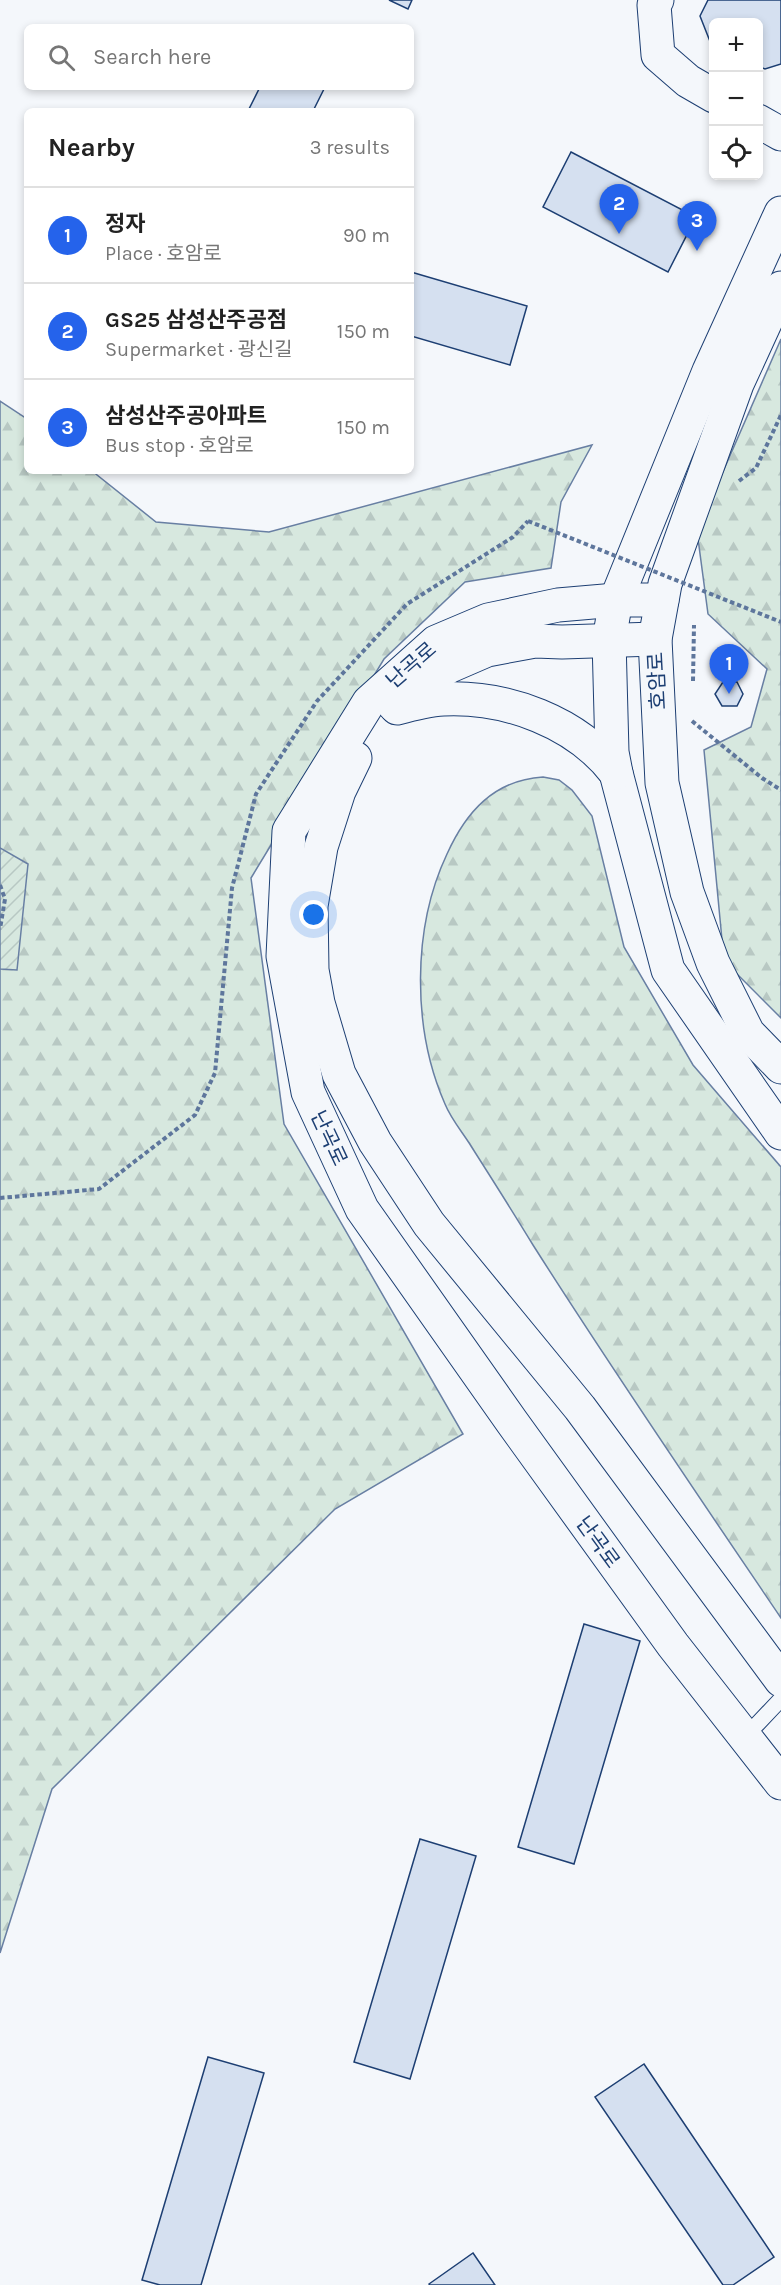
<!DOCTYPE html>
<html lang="en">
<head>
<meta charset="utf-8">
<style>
  body { margin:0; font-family:Karla,"Noto Sans KR",sans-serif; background:#f2f2f2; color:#222 }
  .controls { position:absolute; right:18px; top:18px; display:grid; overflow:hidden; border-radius:9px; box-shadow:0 3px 9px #0003 }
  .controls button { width:54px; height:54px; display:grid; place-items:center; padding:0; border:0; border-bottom:2px solid #e0e0e0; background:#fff; color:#222; font:30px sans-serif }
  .you { position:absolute; left:314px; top:915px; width:21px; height:21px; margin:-15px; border:4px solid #fff; border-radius:50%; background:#1a73e8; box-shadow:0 0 0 9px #1a73e833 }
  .badge { display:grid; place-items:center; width:39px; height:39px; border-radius:50%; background:#2563eb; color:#fff; font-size:20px; font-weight:700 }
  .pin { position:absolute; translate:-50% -50px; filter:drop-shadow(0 2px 3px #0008) }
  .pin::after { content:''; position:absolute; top:32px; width:21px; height:18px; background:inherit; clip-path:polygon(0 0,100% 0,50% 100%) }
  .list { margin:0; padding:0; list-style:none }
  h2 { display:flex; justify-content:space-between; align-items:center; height:78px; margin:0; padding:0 24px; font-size:26px }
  h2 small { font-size:20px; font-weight:400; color:#767676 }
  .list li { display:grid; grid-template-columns:39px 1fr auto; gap:18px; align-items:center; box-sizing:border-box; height:96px; padding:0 24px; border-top:2px solid #e0e0e0 }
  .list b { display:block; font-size:22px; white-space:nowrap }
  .list p { margin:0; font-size:20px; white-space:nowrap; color:#767676 }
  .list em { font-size:20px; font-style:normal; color:#767676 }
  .icon { flex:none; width:33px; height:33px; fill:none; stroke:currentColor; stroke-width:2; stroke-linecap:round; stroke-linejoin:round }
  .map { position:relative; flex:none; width:781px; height:2285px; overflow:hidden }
  .search { position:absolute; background:#fff; box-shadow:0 3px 9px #0003; left:24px; top:24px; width:390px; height:66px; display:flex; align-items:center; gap:15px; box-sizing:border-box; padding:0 21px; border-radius:9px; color:#767676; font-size:22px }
  .panel { position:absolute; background:#fff; box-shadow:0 3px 9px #0003; left:24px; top:108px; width:390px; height:366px; border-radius:9px }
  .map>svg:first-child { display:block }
  .forest { fill:url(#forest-firs); stroke:#687fa3; stroke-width:1.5 }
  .garden { fill:url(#garden-furrows); stroke:#687fa3; stroke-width:1.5 }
  .building { fill:#d5e0f0; stroke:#1d3f73; stroke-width:1.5 }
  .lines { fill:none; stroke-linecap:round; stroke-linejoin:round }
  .service-casing { stroke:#1d3f73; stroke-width:17 }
  .tertiary-casing { stroke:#1d3f73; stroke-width:35 }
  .secondary-casing { stroke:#1d3f73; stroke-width:35 }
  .path { stroke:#5e769c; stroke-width:4; stroke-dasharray:4.5 3; stroke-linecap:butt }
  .service { stroke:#f4f7fb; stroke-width:15 }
  .tertiary { stroke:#f4f7fb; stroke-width:33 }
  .secondary { stroke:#f4f7fb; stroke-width:33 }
  .path-bridge { stroke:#5e769c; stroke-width:4; stroke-dasharray:4.5 3; stroke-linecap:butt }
  .labels { text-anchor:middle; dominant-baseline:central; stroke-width:4.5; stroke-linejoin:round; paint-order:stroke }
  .street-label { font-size:21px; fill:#1d3f73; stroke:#f4f7fb }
</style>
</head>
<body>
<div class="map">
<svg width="781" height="2285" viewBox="0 0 781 2285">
  <defs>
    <pattern id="forest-firs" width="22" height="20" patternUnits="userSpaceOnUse" patternTransform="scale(1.5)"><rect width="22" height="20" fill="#d7e8df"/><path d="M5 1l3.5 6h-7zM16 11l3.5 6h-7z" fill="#b8c8c3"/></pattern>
    <pattern id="garden-furrows" width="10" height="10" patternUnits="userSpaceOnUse" patternTransform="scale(1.5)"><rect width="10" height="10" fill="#d7e8df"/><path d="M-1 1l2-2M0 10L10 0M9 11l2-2" fill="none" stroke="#b8c8c3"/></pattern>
  </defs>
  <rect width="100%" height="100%" fill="#f4f7fb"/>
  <g class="forest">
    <polygon points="781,339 781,1018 724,961 704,750 751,727 767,669 708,614 697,531"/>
    <polygon points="0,401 27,419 27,471 92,471 156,522 269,532 592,445 561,502 551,568 465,582 384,659 251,878 284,1124 463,1434 335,1509 52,1789 0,1953"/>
    <path d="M543,777L559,780L572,790L592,816L624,947L693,1065L781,1167V1618C697,1494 613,1371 533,1245C513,1212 492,1179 471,1146C463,1133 451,1119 445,1104C412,1029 412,928 447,854C466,812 494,780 543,777Z"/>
  </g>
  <polygon class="garden" points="0,848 28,864 17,970 0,969"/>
  <g class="building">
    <polygon points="389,0 412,0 408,9"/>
    <polygon points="708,0 781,0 781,64 765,69 758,66 758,22 714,22 714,45 711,44 700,16"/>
    <polygon points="260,87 325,87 313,111 248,111"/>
    <polygon points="571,152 696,217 668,272 543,207"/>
    <polygon points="411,272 527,306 510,365 411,336"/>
    <polygon points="723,682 737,682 743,694 737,706 722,706 715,694"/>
    <polygon points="584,1624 640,1641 574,1864 518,1847"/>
    <polygon points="420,1839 476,1856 410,2079 354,2062"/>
    <polygon points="208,2057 264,2073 201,2285 160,2285 142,2280"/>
    <polygon points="644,2064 774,2257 733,2285 723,2285 595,2097"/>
    <polygon points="473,2253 495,2285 430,2285 429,2284"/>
  </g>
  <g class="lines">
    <g class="service-casing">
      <polyline id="service" points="745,1737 781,1699"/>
    </g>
    <g class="tertiary-casing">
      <g id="tertiary">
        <polyline points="657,0 654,5 658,55 688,81 714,96"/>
        <polyline points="758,121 781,134"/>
      </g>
    </g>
    <g class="secondary-casing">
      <g id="secondary">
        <polyline points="781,213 709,371 616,600 609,640 612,752 616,773 668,970 781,1133"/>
        <polyline points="781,288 737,384 665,584 655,639 662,783 687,892 713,963 748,1033 781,1067"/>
        <polyline points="662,600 616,600 558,605 488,620 436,642 369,702 289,831 283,956 308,1092 362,1209 512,1422 673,1645 781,1783"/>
        <polyline points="394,705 414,688 450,666 487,650 535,641 562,642 655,639"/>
        <path d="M397,708C412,704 427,700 443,699C507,696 577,722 616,773"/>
        <polyline points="355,758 339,791 321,847 311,906 312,970 318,1003 339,1074 375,1142 429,1224 580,1408 781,1680"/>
      </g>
    </g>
    <g class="path">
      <polyline points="739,481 756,468 781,415"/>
      <polyline points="693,681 694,625"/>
      <polyline points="692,721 762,778 781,790"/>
      <polyline points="0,885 5,899 0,929"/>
      <polyline points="0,1198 99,1189 195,1115 215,1073 232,888 256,794 317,701 407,604 513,537 528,521"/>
    </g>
    <use href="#service" class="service"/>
    <use href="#tertiary" class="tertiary"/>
    <use href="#secondary" class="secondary"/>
    <polyline class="path-bridge" points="528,521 781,622"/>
  </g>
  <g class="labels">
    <g class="street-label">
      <text transform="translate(411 665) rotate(-41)">난곡로</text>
      <text transform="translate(657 681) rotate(-93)">호암로</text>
      <text transform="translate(329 1138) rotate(65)">난곡로</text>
      <text transform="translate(598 1542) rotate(54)">난곡로</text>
    </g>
  </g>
</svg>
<div class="controls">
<button>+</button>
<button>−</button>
<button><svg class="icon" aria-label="locate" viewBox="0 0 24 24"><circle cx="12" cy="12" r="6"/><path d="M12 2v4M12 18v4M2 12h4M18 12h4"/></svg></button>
</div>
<div class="you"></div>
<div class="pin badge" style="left:729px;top:694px">1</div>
<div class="pin badge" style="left:619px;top:234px">2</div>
<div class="pin badge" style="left:697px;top:251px">3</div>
<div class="search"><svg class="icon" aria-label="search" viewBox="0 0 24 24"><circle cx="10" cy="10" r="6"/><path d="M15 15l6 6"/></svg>Search here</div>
<section class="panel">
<h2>Nearby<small>3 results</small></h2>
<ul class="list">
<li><span class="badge">1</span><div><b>정자</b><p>Place · 호암로</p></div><em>90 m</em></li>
<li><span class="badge">2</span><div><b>GS25 삼성산주공점</b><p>Supermarket · 광신길</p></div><em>150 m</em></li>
<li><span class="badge">3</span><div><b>삼성산주공아파트</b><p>Bus stop · 호암로</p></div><em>150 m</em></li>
</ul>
</section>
</div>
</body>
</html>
